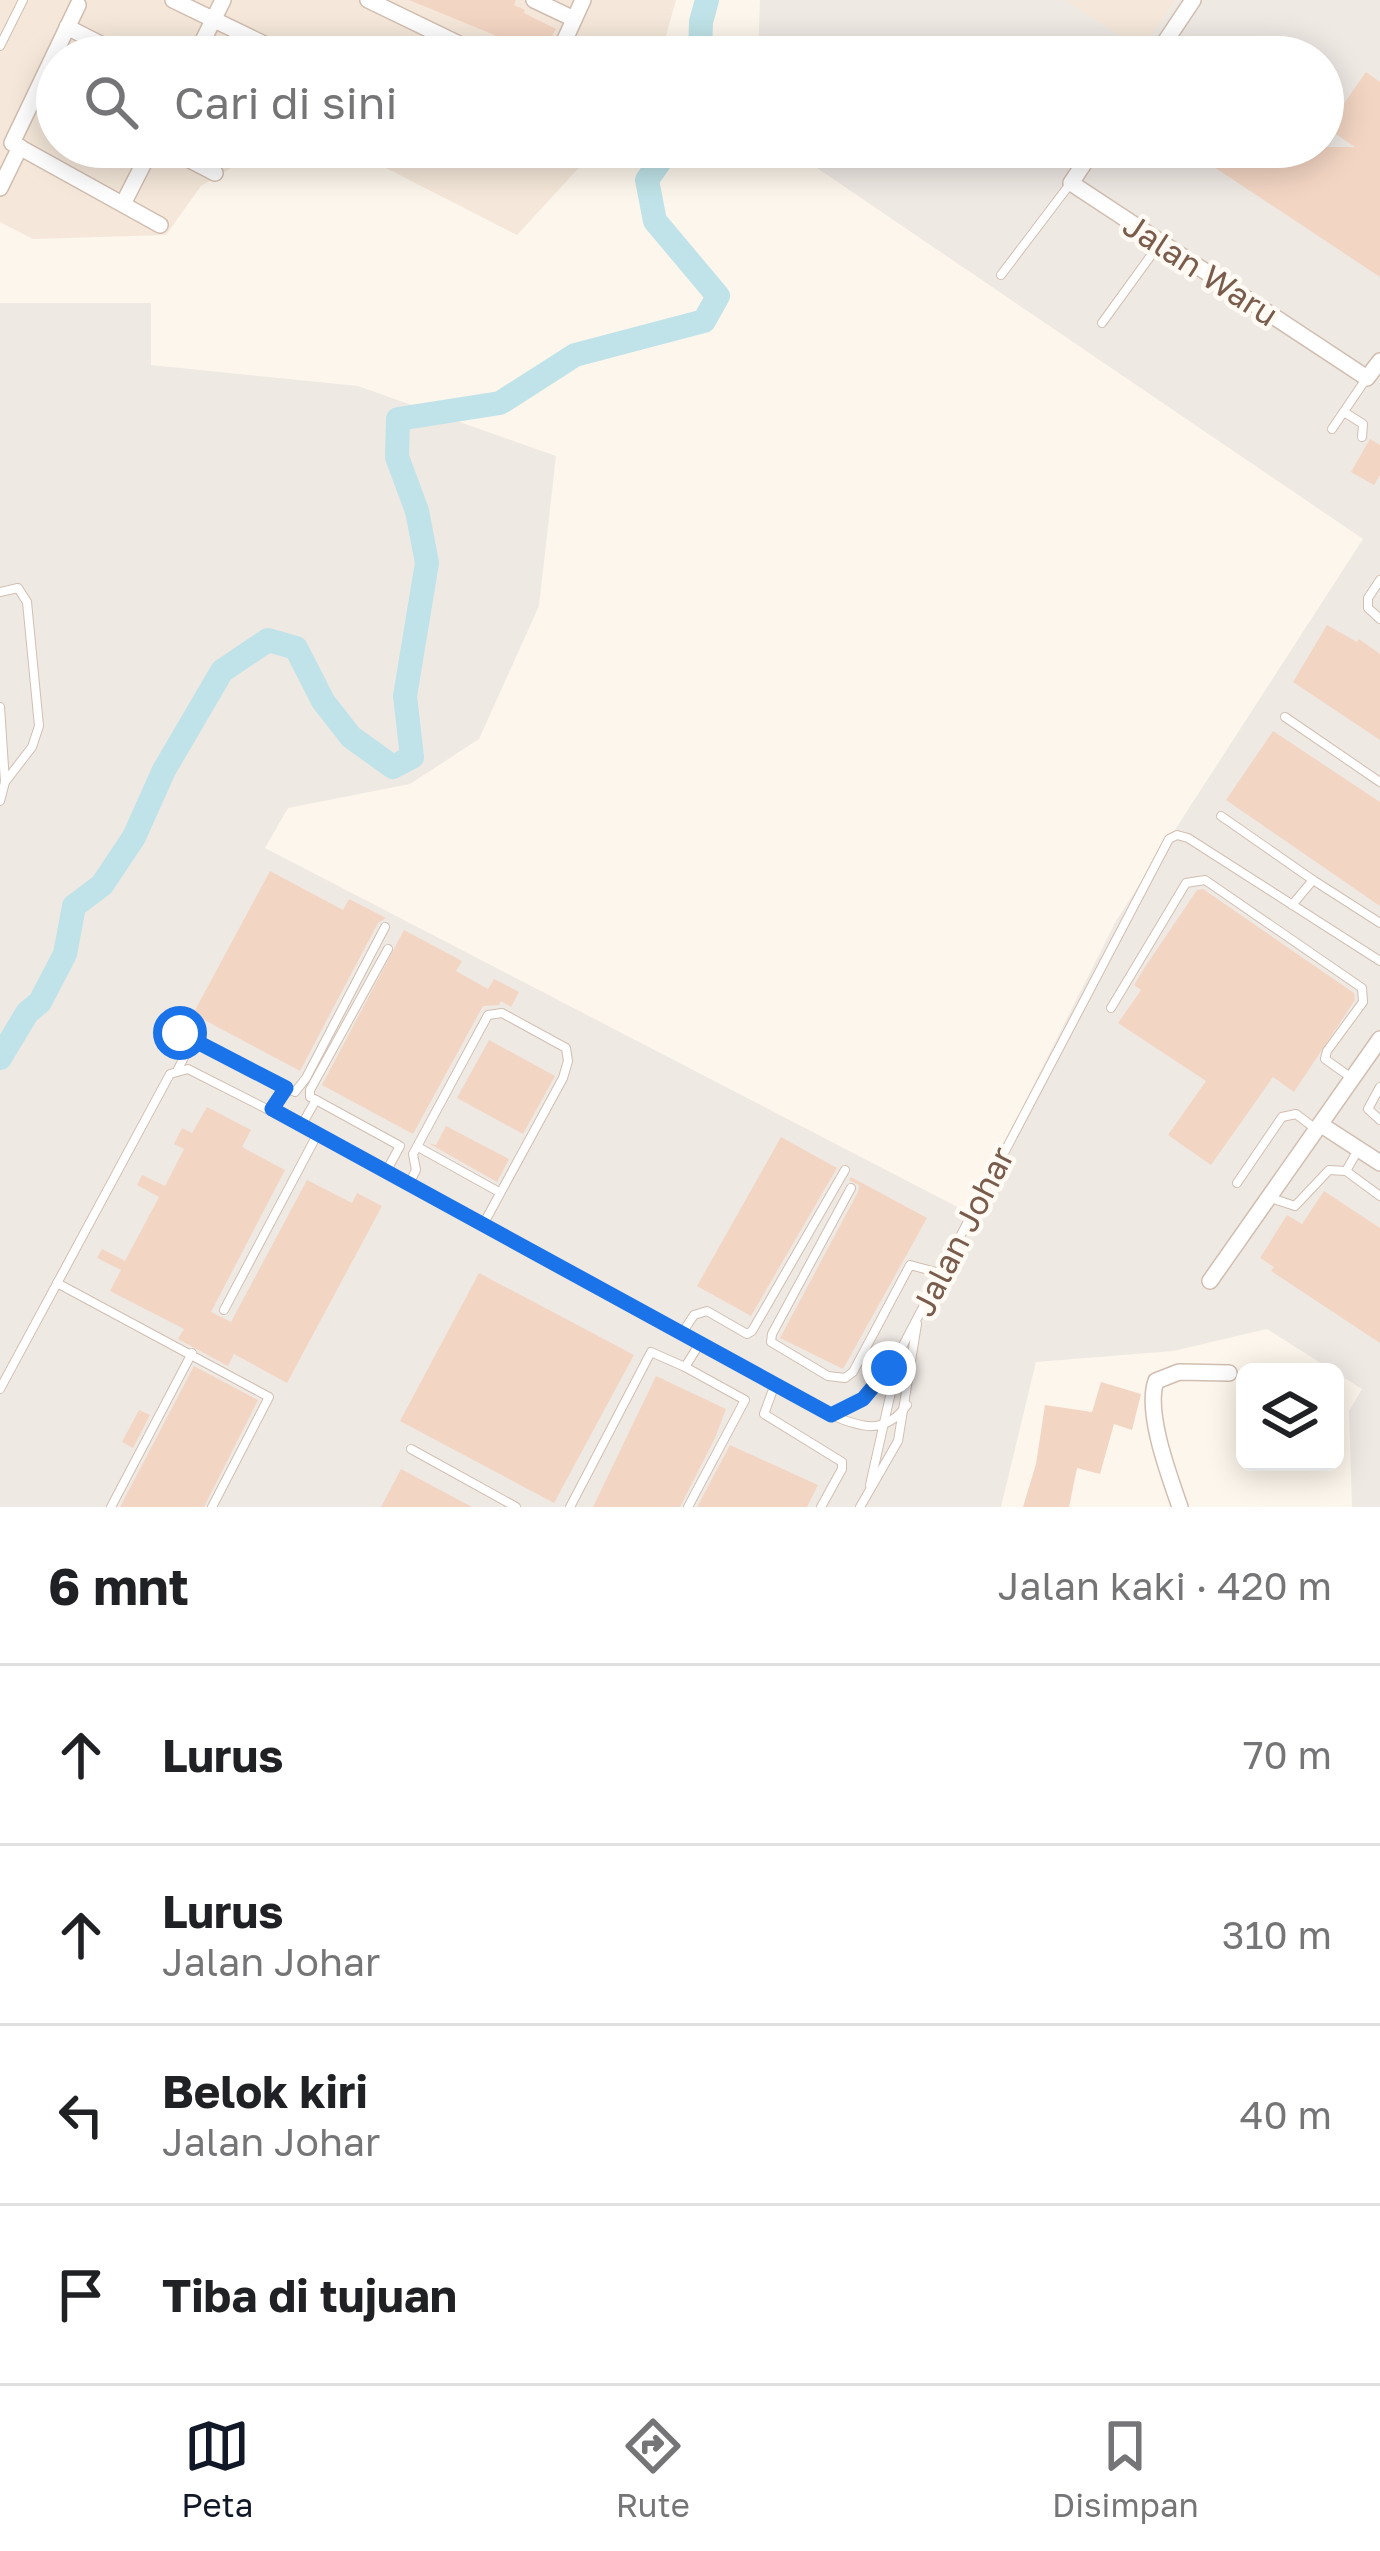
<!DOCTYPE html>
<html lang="id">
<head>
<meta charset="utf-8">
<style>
  body { margin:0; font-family:"Golos Text",sans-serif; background:#f2f2f2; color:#202124 }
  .controls { position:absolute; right:36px; bottom:36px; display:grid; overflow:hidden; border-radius:18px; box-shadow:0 6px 30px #0003 }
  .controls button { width:108px; height:108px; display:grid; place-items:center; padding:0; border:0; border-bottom:3px solid #e0e0e0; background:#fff; color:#202124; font:60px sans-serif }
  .stop { position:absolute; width:36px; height:36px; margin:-27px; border:9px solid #1a73e8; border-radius:50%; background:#fff }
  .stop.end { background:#1a73e8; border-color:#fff; box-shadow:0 3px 12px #0008 }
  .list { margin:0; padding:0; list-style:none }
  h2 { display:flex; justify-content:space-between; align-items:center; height:156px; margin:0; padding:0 48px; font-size:51px }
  h2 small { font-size:39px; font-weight:400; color:#757577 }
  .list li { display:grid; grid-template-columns:78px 1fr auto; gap:36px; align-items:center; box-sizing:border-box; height:180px; padding:0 48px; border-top:3px solid #e0e0e0 }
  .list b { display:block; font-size:45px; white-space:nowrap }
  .list p { margin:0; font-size:39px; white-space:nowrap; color:#757577 }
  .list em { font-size:39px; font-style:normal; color:#757577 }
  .icon { flex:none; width:66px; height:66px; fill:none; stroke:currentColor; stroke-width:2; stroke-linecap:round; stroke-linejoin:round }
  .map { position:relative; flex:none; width:1380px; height:1507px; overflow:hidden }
  .search { position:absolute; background:#fff; box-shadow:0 6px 30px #0003; left:36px; right:36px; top:36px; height:132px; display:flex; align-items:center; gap:30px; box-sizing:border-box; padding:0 42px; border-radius:66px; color:#757577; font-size:45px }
  .sheet { height:876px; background:#fff }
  nav { display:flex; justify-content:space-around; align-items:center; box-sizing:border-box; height:168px; border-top:3px solid #e0e0e0; background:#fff; font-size:33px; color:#757577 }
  nav a { display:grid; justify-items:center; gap:6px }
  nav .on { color:#111827 }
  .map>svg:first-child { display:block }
  .residential { fill:#f5e8da }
  .industrial { fill:#efe9e4 }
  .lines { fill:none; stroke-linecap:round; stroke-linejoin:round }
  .river { stroke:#bfe3e8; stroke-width:24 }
  .building { fill:#f3d5c3 }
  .lane-casing { stroke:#d1beb0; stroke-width:10 }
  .street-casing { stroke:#d1beb0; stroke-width:18 }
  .lane { stroke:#fff; stroke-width:8 }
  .street { stroke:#fff; stroke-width:15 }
  .route { stroke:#1a73e8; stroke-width:15 }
  .labels { text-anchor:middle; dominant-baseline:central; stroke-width:9; stroke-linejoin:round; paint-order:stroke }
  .street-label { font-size:33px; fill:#7a5c4d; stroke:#fffaf3 }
</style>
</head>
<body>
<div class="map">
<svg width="1380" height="1507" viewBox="0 0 1380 1507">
  <rect width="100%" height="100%" fill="#fdf6ec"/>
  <g class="residential">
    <polygon points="0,0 676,0 660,57 57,57 57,147 267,147 201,186 166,235 33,239 0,222"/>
    <polygon points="1065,0 1176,0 1141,51"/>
    <polygon points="345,147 598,147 517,235"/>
  </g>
  <polygon class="industrial" points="760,0 1065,0 1141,50 1176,0 1380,0 1380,1507 1352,1507 1349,1411 1362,1389 1267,1329 1173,1351 1036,1362 1001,1507 0,1507 0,303 151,303 151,365 358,386 556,456 539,606 479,739 410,784 288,808 265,848 969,1213 1116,921 1363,539 786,147 1323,147 1323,57 758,57"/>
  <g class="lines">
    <g class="river">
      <polyline points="700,57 701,22 707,0"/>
      <polyline points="0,1058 27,1013 40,1002 65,954 74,906 102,885 134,837 164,770 222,671 268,640 296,648 323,701 351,737 393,767 412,757 405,696 427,563 417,511 397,457 398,419 500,403 575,355 704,321 718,296 655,221 647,180 670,147"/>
    </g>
  </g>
  <g class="building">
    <polygon points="409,0 516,0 514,5 525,10 524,13 556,29 539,57 523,57 525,54 492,34"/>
    <polygon points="1366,72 1380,82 1380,277 1205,161 1215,147 1355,147 1327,128"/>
    <polygon points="1370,439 1380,445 1380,475 1374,485 1351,472"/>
    <polygon points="1327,625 1357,642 1359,639 1380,654 1380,740 1293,682"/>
    <polygon points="1273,731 1380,802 1380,906 1226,800"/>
    <polygon points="270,871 343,910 349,899 386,918 378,923 300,1071 193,1014"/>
    <polygon points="1203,889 1354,993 1355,1000 1294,1092 1273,1077 1211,1165 1168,1135 1206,1081 1118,1023 1141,990 1134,985 1145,967 1197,890"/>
    <polygon points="404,930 462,961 456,971 488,989 494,979 519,992 511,1007 501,1001 499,1005 483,1006 413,1134 322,1085"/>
    <polygon points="489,1040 555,1076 523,1134 457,1098"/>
    <polygon points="207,1107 251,1130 242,1147 285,1170 211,1312 231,1322 307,1180 352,1203 357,1193 382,1206 287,1383 234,1354 228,1366 178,1339 184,1329 110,1291 121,1270 97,1258 102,1249 125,1261 159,1197 137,1185 142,1175 165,1186 184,1149 174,1144 182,1128 192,1133"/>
    <polygon points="446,1126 509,1159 497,1182 428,1143 436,1145"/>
    <polygon points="781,1137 837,1168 751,1316 697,1286"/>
    <polygon points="851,1177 927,1218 843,1369 780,1338 858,1192 859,1185 849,1180"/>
    <polygon points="1324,1191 1380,1228 1380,1343 1271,1271 1274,1267 1260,1258 1287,1215 1302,1224"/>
    <polygon points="479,1273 634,1355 554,1503 400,1421"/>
    <polygon points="194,1366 258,1400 204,1507 120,1507"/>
    <polygon points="656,1376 726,1409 715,1438 680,1507 593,1507"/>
    <polygon points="1101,1382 1141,1394 1132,1430 1114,1424 1100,1474 1077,1468 1069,1507 1023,1507 1036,1464 1045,1405 1092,1412"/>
    <polygon points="139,1410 150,1415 133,1448 122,1442"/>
    <polygon points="730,1445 818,1485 807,1507 697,1507"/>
    <polygon points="401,1469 414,1476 472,1507 381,1507"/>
  </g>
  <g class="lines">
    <g class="lane-casing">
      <g id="lane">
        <polyline points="0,46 23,0"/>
        <polyline points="1001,275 1070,184"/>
        <polyline points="1102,323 1160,243"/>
        <polyline points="1344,412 1363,424 1362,437"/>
        <polyline points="1332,429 1366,379"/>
        <polyline points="1380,580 1368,598 1368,608 1380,619"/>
        <polyline points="0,592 18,588 27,602 39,726 32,747 5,782"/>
        <polyline points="0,707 5,782 0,801"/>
        <polyline points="1285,717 1380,782"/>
        <polyline points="1221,816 1313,880"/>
        <polyline points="1292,905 1313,880 1380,923"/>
        <polyline points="1111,1008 1186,883 1205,880 1362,988 1363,1002 1327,1051 1325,1059 1353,1079"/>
        <polyline points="180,1033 287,1088"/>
        <polyline points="178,1069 193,1040"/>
        <polyline points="1380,1087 1368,1109 1380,1120"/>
        <polyline points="316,1100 400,1146 387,1170"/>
        <polyline points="272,1109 287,1088 295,1092 306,1078 385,927"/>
        <polyline points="301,1126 316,1100 310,1097 310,1090 388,949"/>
        <polyline points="418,1147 499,1192"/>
        <polyline points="1358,1150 1346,1171 1380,1196"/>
        <polyline points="410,1182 416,1170 413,1154 488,1015 502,1013 566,1048 568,1061 563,1078 484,1223"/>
        <polyline points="1237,1183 1282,1117 1296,1114 1317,1130"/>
        <polyline points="851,1188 772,1334 771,1342 828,1376 845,1378 853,1372 910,1265 940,1273"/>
        <polyline points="1271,1198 1295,1206 1329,1170 1346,1171"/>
        <polyline points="57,1283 269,1397 212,1507"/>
        <polyline points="224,1310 317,1135"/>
        <polyline points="682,1333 694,1315 707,1311 747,1334 752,1331 845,1170"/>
        <polyline points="685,1367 745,1400 688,1507"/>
        <polyline points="775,1384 764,1414 842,1462 842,1469 821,1507"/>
        <path d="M0,1389L170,1074L188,1069L387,1170L831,1415C862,1428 885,1435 907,1405"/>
        <polyline points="832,1414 863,1399 901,1349 1169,839 1177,835 1188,838 1380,961"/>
        <polyline points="411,1449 516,1507"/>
        <polyline points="870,1485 893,1383 892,1365"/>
        <polyline points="111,1507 192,1353"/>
        <polyline points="570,1507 651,1352 685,1367 700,1343"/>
        <polyline points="860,1507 898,1441 917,1324"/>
      </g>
    </g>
    <g class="street-casing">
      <g id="street">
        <polyline points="173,0 291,57"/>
        <polyline points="368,0 486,57"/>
        <polyline points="534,0 574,19"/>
        <polyline points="78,5 12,143 160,225"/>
        <polyline points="67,27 126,57"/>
        <polyline points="195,57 223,0"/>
        <polyline points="557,57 583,0"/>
        <polyline points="1155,57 1193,0"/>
        <polyline points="165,147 215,173"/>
        <polyline points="486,147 509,155 520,147"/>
        <polyline points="1095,147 1071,183 1367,378 1380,361"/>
        <polyline points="0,188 20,147"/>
        <polyline points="123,204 152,147"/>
        <polyline points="1323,1126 1380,1163"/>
        <polyline points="1210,1281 1380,1039"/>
        <path d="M1180,1507C1169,1475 1145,1412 1156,1381L1179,1372L1229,1373"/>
      </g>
    </g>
    <use href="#lane" class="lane"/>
    <use href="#street" class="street"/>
  </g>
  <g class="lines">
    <polyline class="route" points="180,1033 286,1088 272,1109 831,1415 863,1399 889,1368"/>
  </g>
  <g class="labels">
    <g class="street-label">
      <text transform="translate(1201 269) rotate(33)">Jalan Waru</text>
      <text transform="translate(962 1231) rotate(-63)">Jalan Johar</text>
    </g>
  </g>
</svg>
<div class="controls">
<button><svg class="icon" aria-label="layers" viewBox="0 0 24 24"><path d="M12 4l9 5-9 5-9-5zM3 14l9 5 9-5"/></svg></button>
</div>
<div class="stop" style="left:180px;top:1033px"></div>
<div class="stop end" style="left:889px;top:1368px"></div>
<div class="search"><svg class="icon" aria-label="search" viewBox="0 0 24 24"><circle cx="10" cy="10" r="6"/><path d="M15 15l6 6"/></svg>Cari di sini</div>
</div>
<section class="sheet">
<h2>6 mnt<small>Jalan kaki · 420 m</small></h2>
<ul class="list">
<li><svg class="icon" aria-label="ahead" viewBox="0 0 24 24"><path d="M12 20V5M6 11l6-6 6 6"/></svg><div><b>Lurus</b></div><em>70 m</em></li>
<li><svg class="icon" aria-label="ahead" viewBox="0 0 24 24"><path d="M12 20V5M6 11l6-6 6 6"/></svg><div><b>Lurus</b><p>Jalan Johar</p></div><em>310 m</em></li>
<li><svg class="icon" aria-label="left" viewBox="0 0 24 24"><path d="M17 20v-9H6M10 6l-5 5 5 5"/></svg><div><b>Belok kiri</b><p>Jalan Johar</p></div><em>40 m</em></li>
<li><svg class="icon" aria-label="arrive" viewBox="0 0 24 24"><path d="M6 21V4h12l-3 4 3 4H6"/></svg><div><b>Tiba di tujuan</b></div></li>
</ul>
</section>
<nav>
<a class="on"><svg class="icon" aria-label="map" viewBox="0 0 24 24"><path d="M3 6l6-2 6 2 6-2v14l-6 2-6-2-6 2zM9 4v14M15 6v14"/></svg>Peta</a>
<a><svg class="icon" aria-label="directions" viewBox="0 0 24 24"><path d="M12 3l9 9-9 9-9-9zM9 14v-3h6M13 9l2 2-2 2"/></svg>Rute</a>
<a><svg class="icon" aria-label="saved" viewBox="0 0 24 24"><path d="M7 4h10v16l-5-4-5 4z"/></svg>Disimpan</a>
</nav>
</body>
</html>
